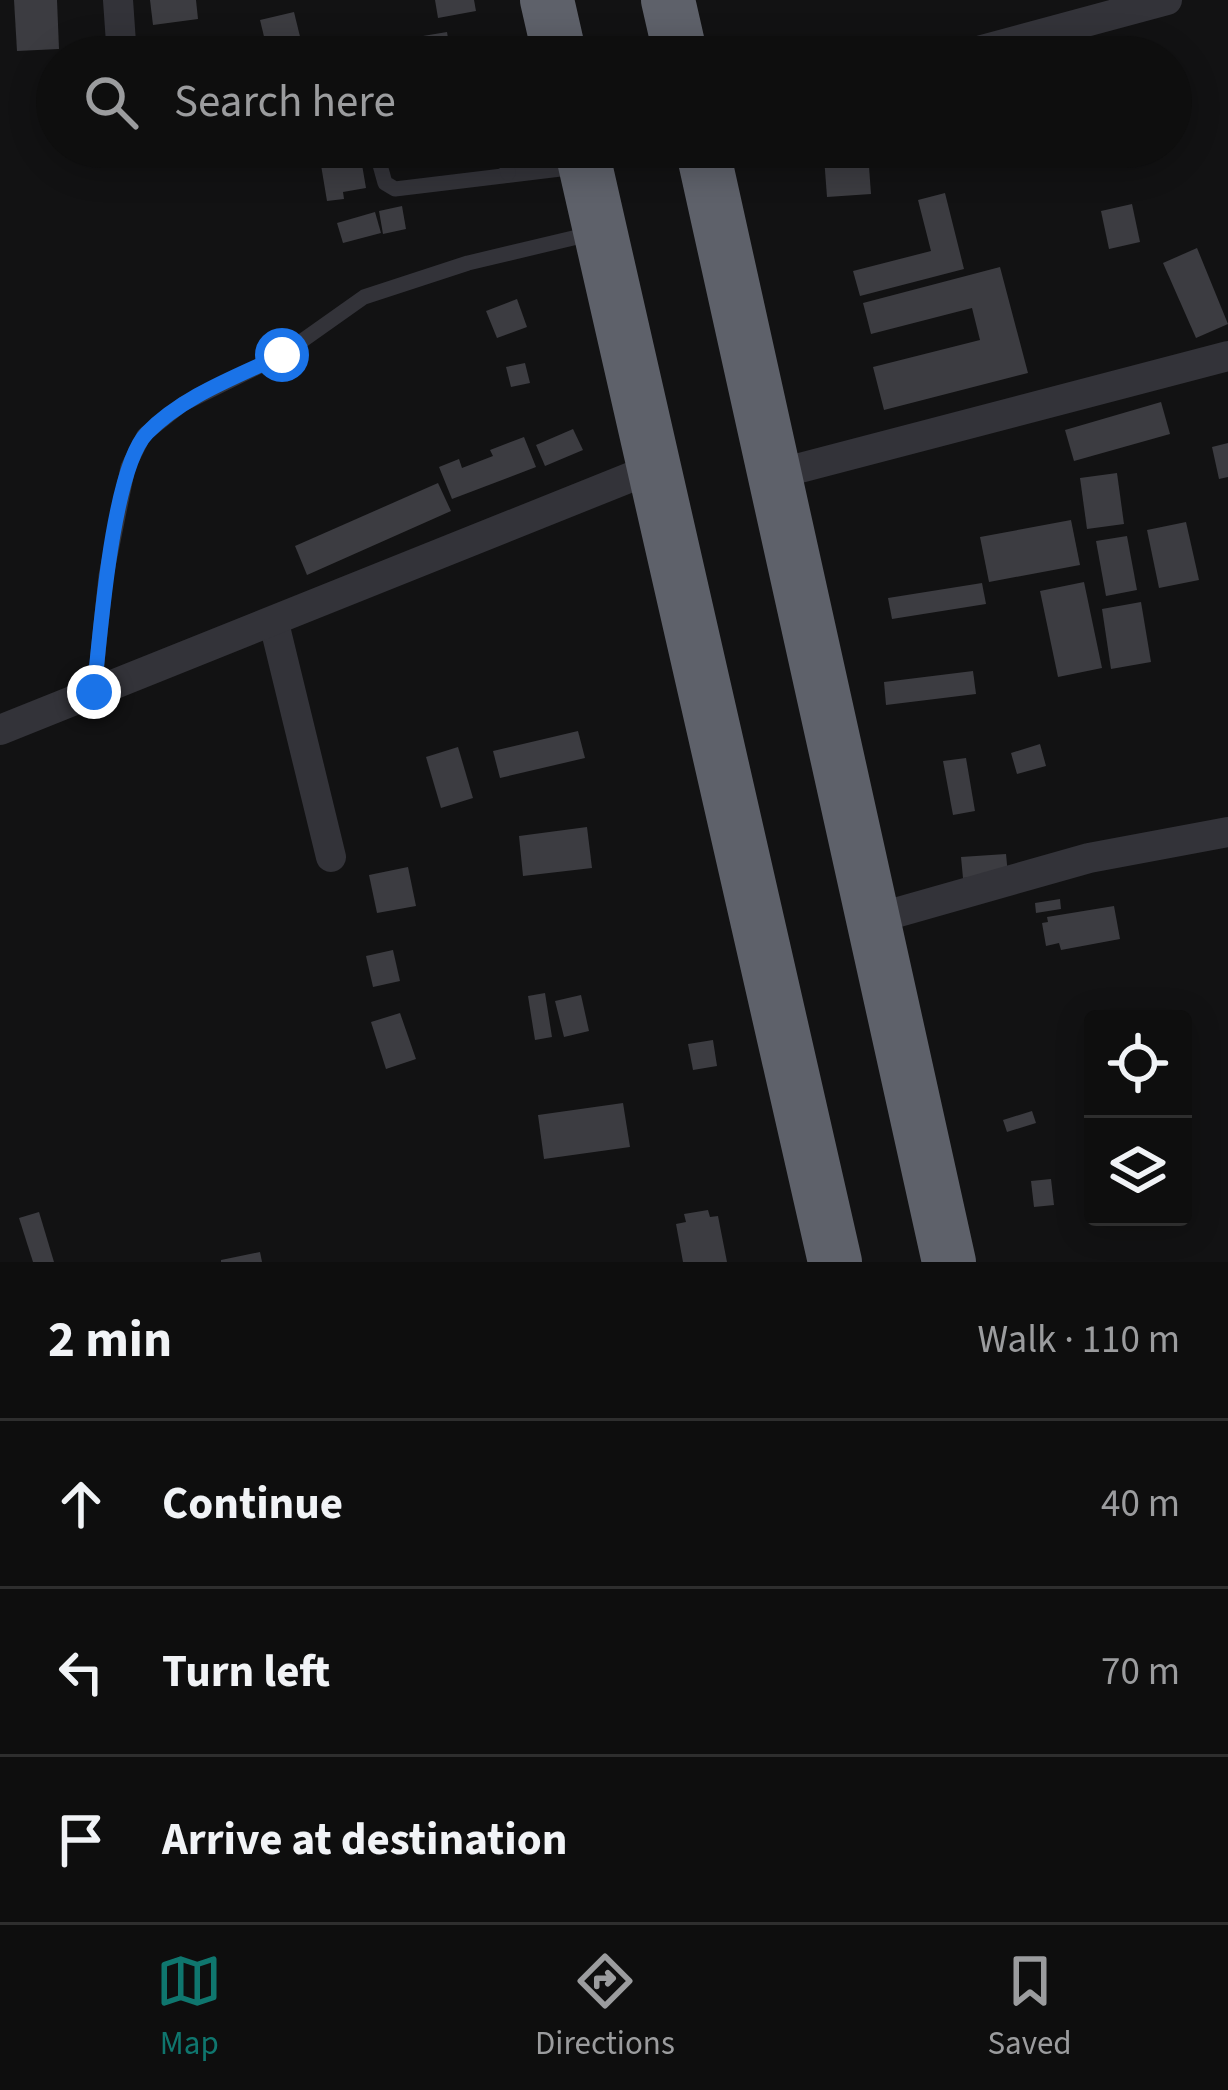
<!DOCTYPE html>
<html lang="en">
<head>
<meta charset="utf-8">
<style>
  body { margin:0; font-family:"Source Sans 3",sans-serif; background:#171717; color:#f1f3f6 }
  .controls { position:absolute; right:36px; bottom:36px; display:grid; overflow:hidden; border-radius:12px; box-shadow:0 6px 30px #0003 }
  .controls button { width:108px; height:108px; display:grid; place-items:center; padding:0; border:0; border-bottom:3px solid #2e2e2e; background:#0e0e0e; color:#f1f3f6; font:60px sans-serif }
  .stop { position:absolute; width:36px; height:36px; margin:-27px; border:9px solid #1a73e8; border-radius:50%; background:#fff }
  .stop.end { background:#1a73e8; border-color:#fff; box-shadow:0 3px 12px #0008 }
  .list { margin:0; padding:0; list-style:none }
  h2 { display:flex; justify-content:space-between; align-items:center; height:156px; margin:0; padding:0 48px; font-size:51px }
  h2 small { font-size:39px; font-weight:400; color:#9b9c9e }
  .list li { display:grid; grid-template-columns:78px 1fr auto; gap:36px; align-items:center; box-sizing:border-box; height:168px; padding:0 48px; border-top:3px solid #2e2e2e }
  .list b { display:block; font-size:45px; white-space:nowrap }
  .list em { font-size:39px; font-style:normal; color:#9b9c9e }
  .icon { flex:none; width:66px; height:66px; fill:none; stroke:currentColor; stroke-width:2; stroke-linecap:round; stroke-linejoin:round }
  .map { position:relative; flex:none; width:1228px; height:1262px; overflow:hidden }
  .search { position:absolute; background:#0e0e0e; box-shadow:0 6px 30px #0003; left:36px; right:36px; top:36px; height:132px; display:flex; align-items:center; gap:30px; box-sizing:border-box; padding:0 42px; border-radius:66px; color:#9b9c9e; font-size:45px }
  .sheet { height:660px; background:#0e0e0e }
  nav { display:flex; justify-content:space-around; align-items:center; box-sizing:border-box; height:168px; border-top:3px solid #2e2e2e; background:#0e0e0e; font-size:33px; color:#9b9c9e }
  nav a { display:grid; justify-items:center; gap:6px }
  nav .on { color:#0f766e }
  .map>svg:first-child { display:block }
  .building { fill:#3c3c41 }
  .lines { fill:none; stroke-linecap:round; stroke-linejoin:round }
  .lane { stroke:#333339; stroke-width:15 }
  .street { stroke:#333339; stroke-width:30 }
  .highway { stroke:#5e616a; stroke-width:54 }
  .route { stroke:#1a73e8; stroke-width:15 }
</style>
</head>
<body>
<div class="map">
<svg width="1228" height="1262" viewBox="0 0 1228 1262">
  <rect width="100%" height="100%" fill="#121213"/>
  <g class="building">
    <polygon points="14,0 57,0 59,49 17,51"/>
    <polygon points="150,0 196,0 198,19 153,25"/>
    <polygon points="435,0 474,0 476,11 438,18"/>
    <polygon points="294,12 305,57 269,57 260,20"/>
    <polygon points="447,32 451,57 402,57 399,40"/>
    <polygon points="318,147 359,147 366,188 343,192 344,199 327,201"/>
    <polygon points="397,147 478,147 479,154 400,167"/>
    <polygon points="985,147 1026,147 1026,148 989,160"/>
    <polygon points="868,153 871,194 827,197 824,157"/>
    <polygon points="945,193 964,269 860,296 853,271 931,251 918,200"/>
    <polygon points="1132,204 1140,242 1109,249 1101,211"/>
    <polygon points="402,206 406,229 383,234 379,211"/>
    <polygon points="375,212 381,233 343,243 337,223"/>
    <polygon points="1197,248 1228,324 1196,338 1163,263"/>
    <polygon points="1000,267 1028,373 884,410 873,367 980,340 972,308 871,334 863,303"/>
    <polygon points="517,299 527,327 497,338 486,311"/>
    <polygon points="525,363 530,383 511,387 506,367"/>
    <polygon points="1161,402 1170,434 1074,461 1065,430"/>
    <polygon points="573,429 583,450 545,466 536,445"/>
    <polygon points="524,437 536,467 452,499 439,467 459,459 462,468 493,456 490,450"/>
    <polygon points="1228,443 1228,477 1219,479 1212,447"/>
    <polygon points="1117,473 1124,524 1087,529 1080,478"/>
    <polygon points="438,483 451,511 307,575 295,546"/>
    <polygon points="1071,520 1080,565 989,582 980,537"/>
    <polygon points="1186,522 1199,580 1159,588 1147,530"/>
    <polygon points="1127,536 1137,590 1106,596 1096,541"/>
    <polygon points="1084,582 1102,668 1058,677 1040,591"/>
    <polygon points="982,583 986,604 892,619 888,598"/>
    <polygon points="1141,602 1151,662 1111,669 1102,609"/>
    <polygon points="973,671 976,694 886,705 884,682"/>
    <polygon points="578,731 585,758 500,778 493,751"/>
    <polygon points="1040,744 1046,766 1017,774 1011,753"/>
    <polygon points="458,747 473,798 441,808 426,757"/>
    <polygon points="966,758 975,811 953,815 943,761"/>
    <polygon points="587,827 592,868 523,876 519,836"/>
    <polygon points="1006,854 1008,875 963,878 961,857"/>
    <polygon points="408,867 416,906 377,913 369,875"/>
    <polygon points="1060,899 1061,909 1036,913 1035,903"/>
    <polygon points="1114,906 1120,939 1061,950 1059,943 1046,946 1042,923 1048,922 1047,917"/>
    <polygon points="393,950 400,981 373,987 366,956"/>
    <polygon points="545,993 552,1037 535,1040 528,996"/>
    <polygon points="581,995 589,1031 564,1037 555,1001"/>
    <polygon points="400,1013 416,1059 386,1069 371,1022"/>
    <polygon points="713,1040 717,1066 693,1070 688,1044"/>
    <polygon points="623,1103 630,1147 544,1159 538,1115"/>
    <polygon points="1032,1111 1036,1123 1007,1132 1003,1120"/>
    <polygon points="1051,1179 1054,1205 1034,1207 1031,1181"/>
    <polygon points="708,1210 710,1217 718,1216 727,1262 683,1262 676,1224 686,1222 684,1214"/>
    <polygon points="39,1212 54,1262 33,1262 19,1218"/>
    <polygon points="260,1252 262,1262 221,1262 221,1260"/>
  </g>
  <g class="lines">
    <g class="lane">
      <polyline points="375,147 385,183 395,189 577,167"/>
      <polyline points="503,147 508,173"/>
      <polyline points="94,692 106,576 128,467 144,435 183,404 282,355 364,297 468,263 590,234"/>
    </g>
    <g class="street">
      <polyline points="118,0 122,57"/>
      <polyline points="956,57 1167,0"/>
      <polyline points="777,474 1228,356"/>
      <polyline points="274,623 331,857"/>
      <polyline points="0,730 656,467"/>
      <polyline points="874,919 1089,858 1228,832"/>
    </g>
    <g class="highway">
      <polyline points="547,0 560,57"/>
      <polyline points="668,0 681,57"/>
      <polyline points="581,147 835,1262"/>
      <polyline points="702,147 949,1262"/>
    </g>
  </g>
  <g class="lines">
    <path class="route" d="M94,692C100,637 112,469 147,433C183,396 236,377 282,355"/>
  </g>
</svg>
<div class="controls">
<button><svg class="icon" aria-label="locate" viewBox="0 0 24 24"><circle cx="12" cy="12" r="6"/><path d="M12 2v4M12 18v4M2 12h4M18 12h4"/></svg></button>
<button><svg class="icon" aria-label="layers" viewBox="0 0 24 24"><path d="M12 4l9 5-9 5-9-5zM3 14l9 5 9-5"/></svg></button>
</div>
<div class="stop" style="left:282px;top:355px"></div>
<div class="stop end" style="left:94px;top:692px"></div>
<div class="search"><svg class="icon" aria-label="search" viewBox="0 0 24 24"><circle cx="10" cy="10" r="6"/><path d="M15 15l6 6"/></svg>Search here</div>
</div>
<section class="sheet">
<h2>2 min<small>Walk · 110 m</small></h2>
<ul class="list">
<li><svg class="icon" aria-label="ahead" viewBox="0 0 24 24"><path d="M12 20V5M6 11l6-6 6 6"/></svg><div><b>Continue</b></div><em>40 m</em></li>
<li><svg class="icon" aria-label="left" viewBox="0 0 24 24"><path d="M17 20v-9H6M10 6l-5 5 5 5"/></svg><div><b>Turn left</b></div><em>70 m</em></li>
<li><svg class="icon" aria-label="arrive" viewBox="0 0 24 24"><path d="M6 21V4h12l-3 4 3 4H6"/></svg><div><b>Arrive at destination</b></div></li>
</ul>
</section>
<nav>
<a class="on"><svg class="icon" aria-label="map" viewBox="0 0 24 24"><path d="M3 6l6-2 6 2 6-2v14l-6 2-6-2-6 2zM9 4v14M15 6v14"/></svg>Map</a>
<a><svg class="icon" aria-label="directions" viewBox="0 0 24 24"><path d="M12 3l9 9-9 9-9-9zM9 14v-3h6M13 9l2 2-2 2"/></svg>Directions</a>
<a><svg class="icon" aria-label="saved" viewBox="0 0 24 24"><path d="M7 4h10v16l-5-4-5 4z"/></svg>Saved</a>
</nav>
</body>
</html>
